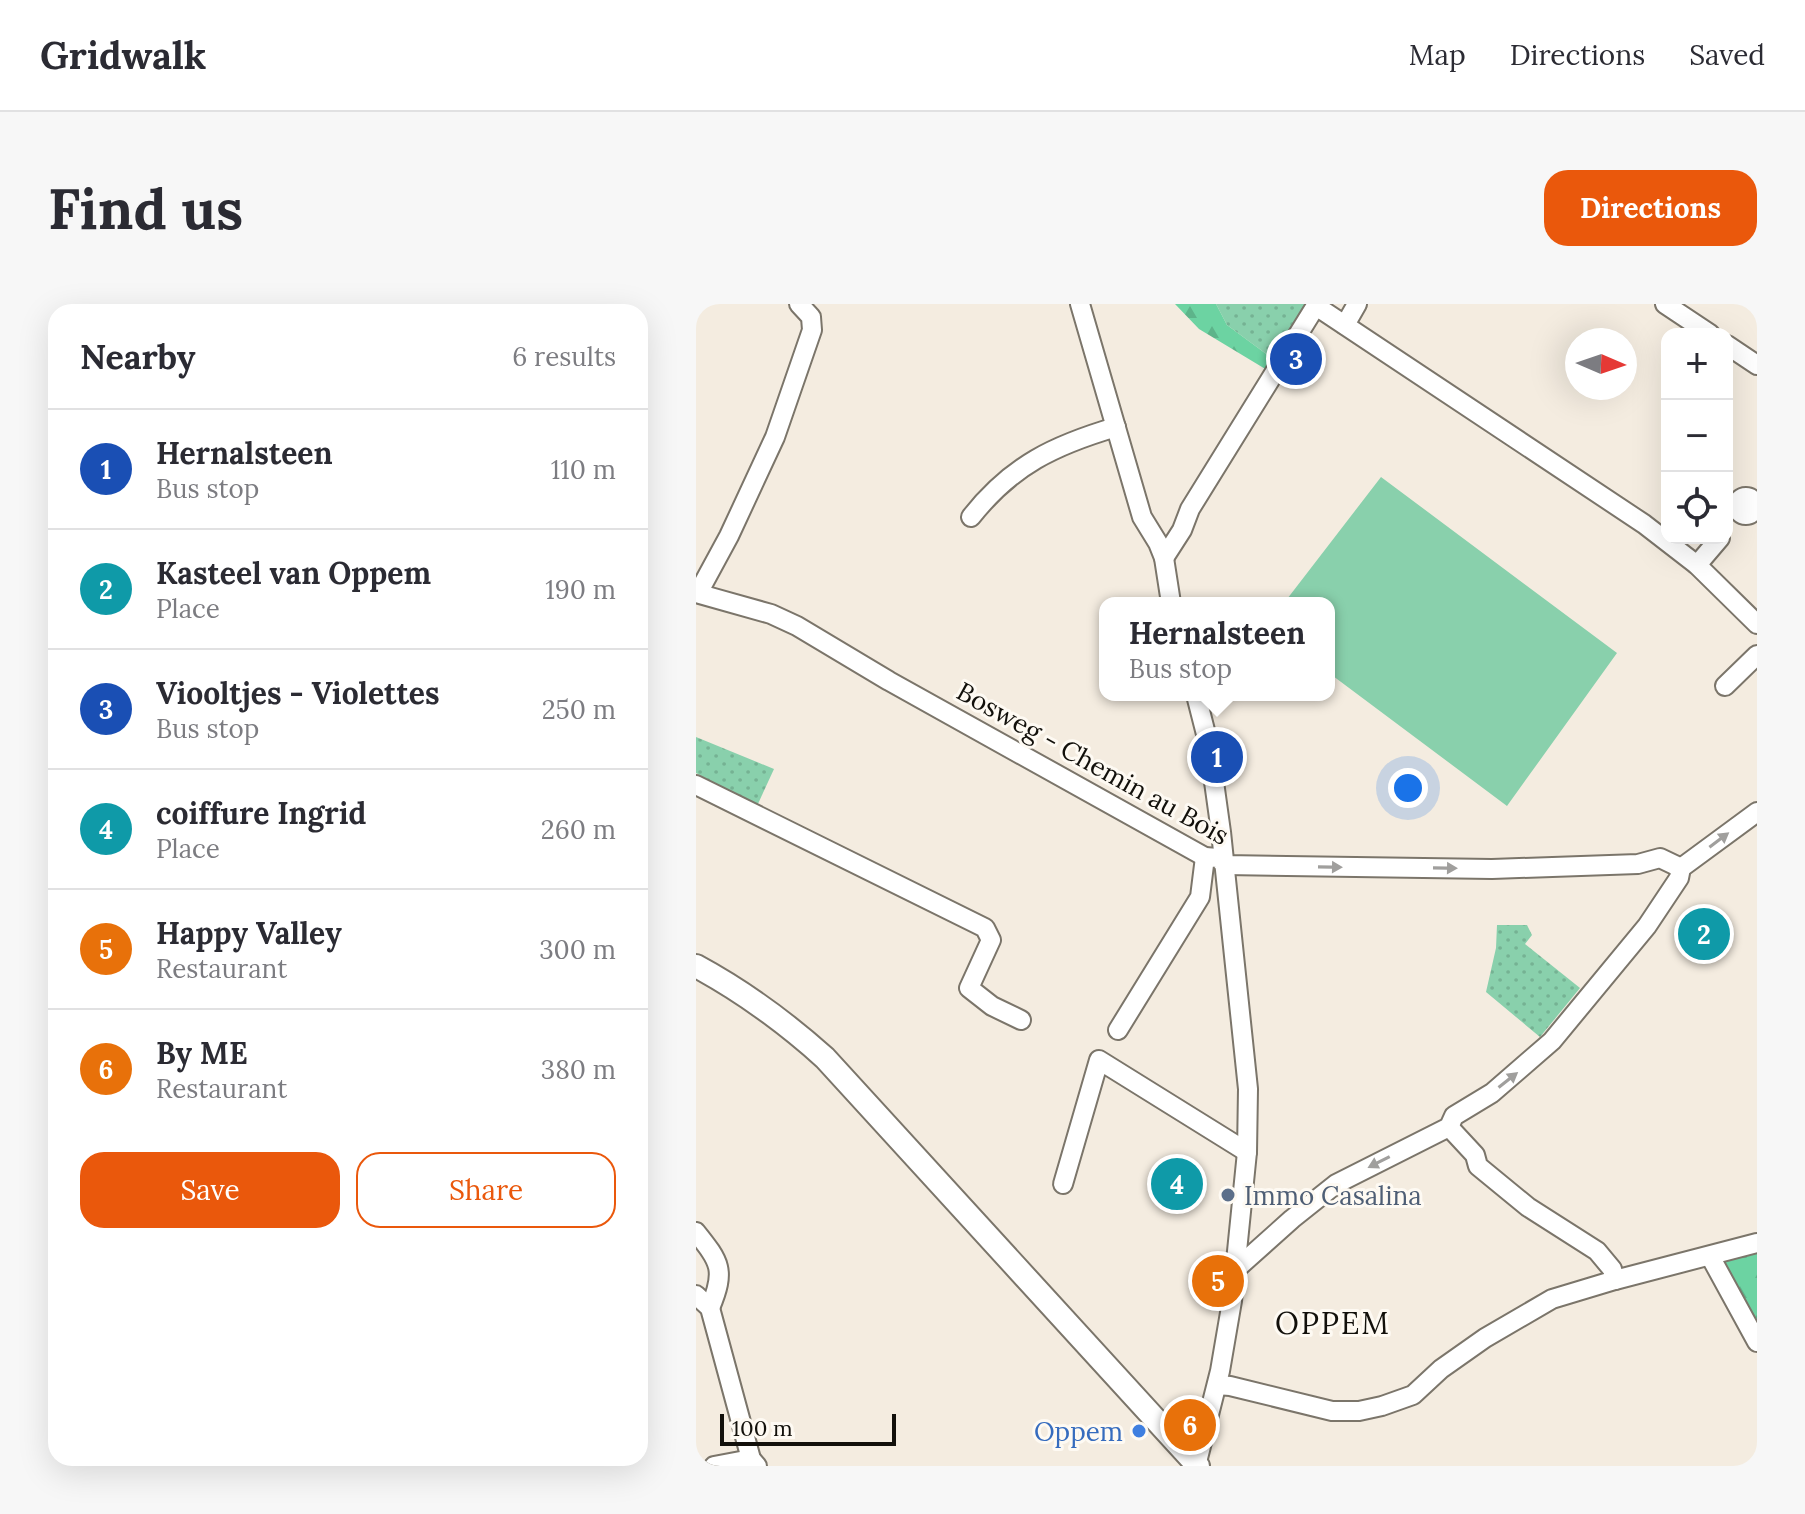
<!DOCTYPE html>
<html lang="en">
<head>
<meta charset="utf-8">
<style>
  body { margin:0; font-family:Lora,serif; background:#f7f7f7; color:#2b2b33 }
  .controls { position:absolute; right:24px; top:24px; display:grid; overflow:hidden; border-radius:16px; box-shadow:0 8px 32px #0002 }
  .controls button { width:72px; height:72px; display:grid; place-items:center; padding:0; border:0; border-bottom:2px solid #e1e1e2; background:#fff; color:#2b2b33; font:40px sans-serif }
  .compass { position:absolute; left:869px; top:24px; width:72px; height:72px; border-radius:50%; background:#fff; box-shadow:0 8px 32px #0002; rotate:92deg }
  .scale { position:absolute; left:24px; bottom:20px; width:176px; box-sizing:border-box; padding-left:8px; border:4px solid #12100b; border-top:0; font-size:22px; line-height:28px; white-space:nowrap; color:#12100b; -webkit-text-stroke:6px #fefaf3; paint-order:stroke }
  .you { position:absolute; left:712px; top:484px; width:28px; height:28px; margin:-20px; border:6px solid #fff; border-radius:50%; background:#1a73e8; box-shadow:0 0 0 12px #1a73e833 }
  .badge { display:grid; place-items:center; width:52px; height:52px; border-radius:50%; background:#ea580c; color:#fff; font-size:26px; font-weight:700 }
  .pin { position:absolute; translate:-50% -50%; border:4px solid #fff; box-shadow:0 2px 8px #0006 }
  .popup { position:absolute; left:403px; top:293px; width:236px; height:104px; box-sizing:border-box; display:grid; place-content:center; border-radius:16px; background:#fff; filter:drop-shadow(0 2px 6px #0005); font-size:26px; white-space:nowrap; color:#7c7c81 }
  .popup b { font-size:30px; color:#2b2b33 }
  .popup::after { content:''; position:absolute; left:50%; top:100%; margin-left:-16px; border:16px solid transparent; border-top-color:#fff }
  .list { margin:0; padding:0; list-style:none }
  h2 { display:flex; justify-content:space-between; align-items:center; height:104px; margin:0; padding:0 32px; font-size:34px }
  h2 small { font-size:26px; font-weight:400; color:#7c7c81 }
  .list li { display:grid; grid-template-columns:52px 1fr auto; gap:24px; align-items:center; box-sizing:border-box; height:120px; padding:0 32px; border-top:2px solid #e1e1e2 }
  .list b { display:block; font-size:30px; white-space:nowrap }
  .list p { margin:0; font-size:26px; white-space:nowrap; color:#7c7c81 }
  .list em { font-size:26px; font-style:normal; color:#7c7c81 }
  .actions { display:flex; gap:16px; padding:24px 32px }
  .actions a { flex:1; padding:18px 0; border:2px solid #ea580c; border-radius:24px; text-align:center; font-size:28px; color:#ea580c }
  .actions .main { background:#ea580c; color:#fff }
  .icon { flex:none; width:44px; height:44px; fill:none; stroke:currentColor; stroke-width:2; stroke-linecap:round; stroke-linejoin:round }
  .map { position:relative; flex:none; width:1061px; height:1162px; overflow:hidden; border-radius:24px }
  header { display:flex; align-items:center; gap:48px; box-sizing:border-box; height:112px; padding:0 40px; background:#fff; border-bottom:2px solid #e1e1e2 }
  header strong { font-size:38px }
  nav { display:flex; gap:44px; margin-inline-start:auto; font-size:28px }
  .intro { display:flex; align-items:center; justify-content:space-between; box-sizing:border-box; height:192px; padding:0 48px }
  h1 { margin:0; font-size:56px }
  .button { padding:20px 36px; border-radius:24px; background:#ea580c; color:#fff; font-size:28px; font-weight:700 }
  main { display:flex; gap:48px; padding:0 48px }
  aside { flex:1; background:#fff; border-radius:24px; box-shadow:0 8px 32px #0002 }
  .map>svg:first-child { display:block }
  .grass { fill:url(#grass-dots) }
  .forest { fill:url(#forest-firs) }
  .pitch { fill:#89d0ac }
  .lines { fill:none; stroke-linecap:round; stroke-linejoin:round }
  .minor-casing { stroke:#7b756a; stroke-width:22 }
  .major-casing { stroke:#7b756a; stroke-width:26 }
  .minor { stroke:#fff; stroke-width:18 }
  .major { stroke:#fff; stroke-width:22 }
  .oneway { fill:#a09f9d }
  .service-dot { fill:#5c6f8a; stroke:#fefaf3; stroke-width:3 }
  .shop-dot { fill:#3f7fe0; stroke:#fefaf3; stroke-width:3 }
  .labels { text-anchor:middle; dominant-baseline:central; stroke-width:6; stroke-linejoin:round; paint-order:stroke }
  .street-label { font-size:26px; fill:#12100b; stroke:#fefaf3 }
  .service-label { font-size:26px; fill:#4e5e75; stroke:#fefaf3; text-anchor:start }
  .shop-label { font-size:26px; fill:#366cbe; stroke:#fefaf3; text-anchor:end }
  .quarter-label { font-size:30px; letter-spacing:2px; fill:#12100b; stroke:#fefaf3 }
</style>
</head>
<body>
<header>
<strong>Gridwalk</strong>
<nav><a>Map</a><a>Directions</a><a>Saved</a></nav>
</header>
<div class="intro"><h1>Find us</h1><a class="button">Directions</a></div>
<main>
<aside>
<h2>Nearby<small>6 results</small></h2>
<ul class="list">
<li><span class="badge" style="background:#1a4fb4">1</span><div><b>Hernalsteen</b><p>Bus stop</p></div><em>110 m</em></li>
<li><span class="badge" style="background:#0f9aa8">2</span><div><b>Kasteel van Oppem</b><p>Place</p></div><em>190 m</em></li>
<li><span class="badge" style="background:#1a4fb4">3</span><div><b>Viooltjes - Violettes</b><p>Bus stop</p></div><em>250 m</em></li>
<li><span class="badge" style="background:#0f9aa8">4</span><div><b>coiffure Ingrid</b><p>Place</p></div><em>260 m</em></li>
<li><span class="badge" style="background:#e8710a">5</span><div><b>Happy Valley</b><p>Restaurant</p></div><em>300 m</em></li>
<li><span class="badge" style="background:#e8710a">6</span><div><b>By ME</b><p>Restaurant</p></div><em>380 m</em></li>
</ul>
<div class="actions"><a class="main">Save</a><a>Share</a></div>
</aside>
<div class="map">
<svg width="1061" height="1162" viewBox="0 0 1061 1162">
  <defs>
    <pattern id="grass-dots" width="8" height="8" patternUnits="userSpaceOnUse" patternTransform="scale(2)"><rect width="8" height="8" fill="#89d0ac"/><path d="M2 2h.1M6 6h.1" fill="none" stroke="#75b293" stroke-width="1.8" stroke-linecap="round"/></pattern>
    <pattern id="forest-firs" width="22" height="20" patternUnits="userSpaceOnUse" patternTransform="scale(2)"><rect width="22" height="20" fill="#6cd3a2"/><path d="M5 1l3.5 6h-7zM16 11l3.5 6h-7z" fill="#5db48a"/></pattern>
  </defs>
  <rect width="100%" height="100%" fill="#f4ece0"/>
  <g class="grass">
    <polygon points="520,0 613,0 577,55 531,21"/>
    <polygon points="0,433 78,465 61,502 0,469"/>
    <polygon points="801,621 831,621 836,631 829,640 884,684 844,733 790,688 800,644"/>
  </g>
  <g class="forest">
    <polygon points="479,0 520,0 531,21 577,55 571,66 503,25"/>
    <polygon points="1061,944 1061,1025 1023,956"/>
  </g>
  <polygon class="pitch" points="685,173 921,349 811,502 633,369 633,299 588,299"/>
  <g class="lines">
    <g class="minor-casing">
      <g id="minor">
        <polyline points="384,0 446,213 462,239 468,254 475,299"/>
        <polyline points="969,0 1014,30"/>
        <polyline points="620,2 948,220 1001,261 1061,320"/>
        <polyline points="649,21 661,0"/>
        <polyline points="1031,41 1061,61"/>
        <circle cx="1050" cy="202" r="9"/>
        <path d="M275,213C316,161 359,141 420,123"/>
        <polyline points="468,254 486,226 494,205 621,0"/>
        <polyline points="1001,261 1024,234"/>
        <polyline points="0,284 7,280 33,232 79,133 116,26 115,13 103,0"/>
        <polyline points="0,289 75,310 101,322 193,377 509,553 522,554 529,561 796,565 942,560 964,554 985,564"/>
        <polyline points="1029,382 1061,351"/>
        <polyline points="500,391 513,442 525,528 552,785 551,848 536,997 524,1067 500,1162"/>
        <polyline points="0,481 289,624 295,636 273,684 296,702 325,716"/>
        <polyline points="422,726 504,593 509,553"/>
        <polyline points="753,823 779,851 782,862 832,903 901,947 916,965 919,976"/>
        <polyline points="367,880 403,756 551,848"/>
        <path d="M0,928C24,958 30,966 14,1004"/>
        <polyline points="1014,952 1061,1038"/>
        <polyline points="539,966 596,915 640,880 753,823 758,812 796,789 856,737 951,622 983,574 985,564 1061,508"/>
        <polyline points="0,991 14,1004 55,1155 61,1162"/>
        <polyline points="521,1081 534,1082 636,1107 663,1107 686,1102 717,1091 745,1065 789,1034 856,995 919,976 1061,939"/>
        <polyline points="18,1162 55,1155"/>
      </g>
    </g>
    <g class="major-casing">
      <path id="major" d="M0,662C48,688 89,718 129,754L502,1162"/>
    </g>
    <use href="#minor" class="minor"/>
    <use href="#major" class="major"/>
  </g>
  <defs><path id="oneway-solid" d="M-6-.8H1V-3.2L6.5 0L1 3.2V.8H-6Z" transform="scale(2)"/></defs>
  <g class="oneway">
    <use href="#oneway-solid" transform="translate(1023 536) rotate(-37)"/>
    <use href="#oneway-solid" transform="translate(634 563) rotate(1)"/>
    <use href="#oneway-solid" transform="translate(749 564) rotate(1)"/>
    <use href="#oneway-solid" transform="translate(812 776) rotate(-38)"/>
    <use href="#oneway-solid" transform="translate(683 858) rotate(153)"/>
  </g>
  <circle class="service-dot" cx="532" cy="891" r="8"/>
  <circle class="shop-dot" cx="443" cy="1127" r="8"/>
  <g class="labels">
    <g class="street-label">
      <text transform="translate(397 459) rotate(29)">Bosweg - Chemin au Bois</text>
    </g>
    <g class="service-label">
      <text x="548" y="891">Immo Casalina</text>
    </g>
    <g class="shop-label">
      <text x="427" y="1127">Oppem</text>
    </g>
    <g class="quarter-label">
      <text x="637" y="1019">OPPEM</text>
    </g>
  </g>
</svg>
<div class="controls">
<button>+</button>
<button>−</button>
<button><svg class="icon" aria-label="locate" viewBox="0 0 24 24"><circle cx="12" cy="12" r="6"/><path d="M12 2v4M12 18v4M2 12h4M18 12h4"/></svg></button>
</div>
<svg class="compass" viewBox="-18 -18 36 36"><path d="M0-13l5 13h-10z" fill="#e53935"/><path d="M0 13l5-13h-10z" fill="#7c7c81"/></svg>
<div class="scale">100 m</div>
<div class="you"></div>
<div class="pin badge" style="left:521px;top:453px;background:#1a4fb4">1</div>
<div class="popup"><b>Hernalsteen</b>Bus stop</div>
<div class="pin badge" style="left:1008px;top:630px;background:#0f9aa8">2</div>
<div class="pin badge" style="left:600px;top:55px;background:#1a4fb4">3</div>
<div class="pin badge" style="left:481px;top:880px;background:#0f9aa8">4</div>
<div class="pin badge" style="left:522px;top:977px;background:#e8710a">5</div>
<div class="pin badge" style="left:494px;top:1121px;background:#e8710a">6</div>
</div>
</main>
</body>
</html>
